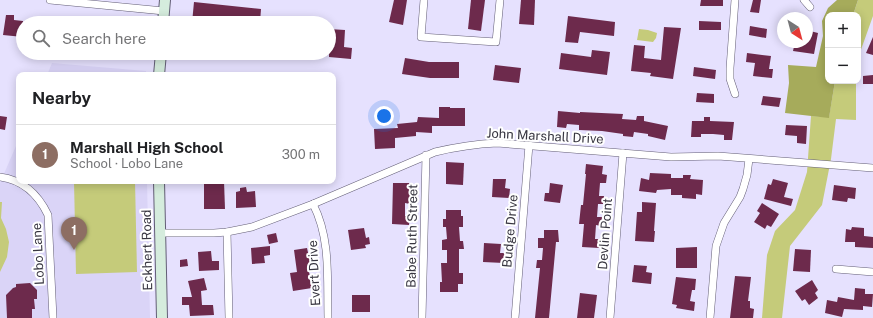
<!DOCTYPE html>
<html lang="en">
<head>
<meta charset="utf-8">
<style>
  body { margin:0; font-family:"Public Sans",sans-serif; background:#f2f2f2; color:#202124 }
  .controls { position:absolute; right:12px; top:12px; display:grid; overflow:hidden; border-radius:8px; box-shadow:0 2px 10px #0003 }
  .controls button { width:36px; height:36px; display:grid; place-items:center; padding:0; border:0; border-bottom:1px solid #e0e0e0; background:#fff; color:#202124; font:20px sans-serif }
  .compass { position:absolute; left:777px; top:12px; width:36px; height:36px; border-radius:50%; background:#fff; box-shadow:0 2px 10px #0003; rotate:144deg }
  .you { position:absolute; left:384px; top:116px; width:14px; height:14px; margin:-10px; border:3px solid #fff; border-radius:50%; background:#1a73e8; box-shadow:0 0 0 6px #1a73e833 }
  .badge { display:grid; place-items:center; width:26px; height:26px; border-radius:50%; background:#8950c8; color:#fff; font-size:13px; font-weight:700 }
  .pin { position:absolute; translate:-50% -33px; filter:drop-shadow(0 1px 2px #0008) }
  .pin::after { content:''; position:absolute; top:21px; width:14px; height:12px; background:inherit; clip-path:polygon(0 0,100% 0,50% 100%) }
  .list { margin:0; padding:0; list-style:none }
  h2 { display:flex; justify-content:space-between; align-items:center; height:52px; margin:0; padding:0 16px; font-size:17px }
  h2 small { font-size:13px; font-weight:400; color:#757577 }
  .list li { display:grid; grid-template-columns:26px 1fr auto; gap:12px; align-items:center; box-sizing:border-box; height:60px; padding:0 16px; border-top:1px solid #e0e0e0 }
  .list b { display:block; font-size:15px; white-space:nowrap }
  .list p { margin:0; font-size:13px; white-space:nowrap; color:#757577 }
  .list em { font-size:13px; font-style:normal; color:#757577 }
  .icon { flex:none; width:22px; height:22px; fill:none; stroke:currentColor; stroke-width:2; stroke-linecap:round; stroke-linejoin:round }
  .map { position:relative; flex:none; width:873px; height:318px; overflow:hidden }
  .search { position:absolute; background:#fff; box-shadow:0 2px 10px #0003; left:16px; top:16px; width:320px; height:44px; display:flex; align-items:center; gap:10px; box-sizing:border-box; padding:0 14px; border-radius:22px; color:#757577; font-size:15px }
  .panel { position:absolute; background:#fff; box-shadow:0 2px 10px #0003; left:16px; top:72px; width:320px; height:112px; border-radius:8px }
  .map>svg:first-child { display:block }
  .built { fill:#dad4f7 }
  .green { fill:#c5cb7a }
  .forest { fill:#a6ab5b }
  .building { fill:#6d2a4c }
  .lines { fill:none; stroke-linecap:round; stroke-linejoin:round }
  .street-casing { stroke:#635e76; stroke-width:8 }
  .secondary-casing { stroke:#635e76; stroke-width:12 }
  .street { stroke:#fff; stroke-width:7 }
  .secondary { stroke:#d5ecdd; stroke-width:10 }
  .labels { text-anchor:middle; dominant-baseline:central; stroke-width:4; stroke-linejoin:round; paint-order:stroke }
  .street-label { font-size:13px; fill:#383641; stroke:#fff }
</style>
</head>
<body>
<div class="map">
<svg width="873" height="318" viewBox="0 0 873 318">
  <rect width="100%" height="100%" fill="#e6e1fe"/>
  <g class="built">
    <polygon points="52,63 146,71 146,75 47,75"/>
    <polygon points="19,139 19,181 147,181 150,318 0,318 0,183"/>
  </g>
  <g class="green">
    <polygon points="858,0 873,0 873,16 858,58 858,15 853,15"/>
    <polygon points="639,29 648,30 657,33 656,38 653,42 637,40"/>
    <polygon points="835,81 856,81 856,120 836,119 831,159 822,205 790,246 782,318 762,318 767,255 775,231 795,210 807,172 811,116 829,117"/>
    <polygon points="74,181 135,181 137,272 76,274"/>
    <polygon points="0,202 2,202 1,218 6,229 9,242 7,257 0,272"/>
  </g>
  <polygon class="forest" points="837,0 858,0 853,15 828,15 828,81 835,81 829,118 785,113 789,83 788,65 816,67 823,36 822,21 828,8"/>
  <g class="building">
    <polygon points="394,0 407,0 403,25 389,22"/>
    <polygon points="471,0 485,0 481,31 468,29"/>
    <polygon points="521,0 535,0 534,25 519,24"/>
    <polygon points="701,0 723,0 723,6 700,6"/>
    <polygon points="753,0 761,0 759,13 750,12"/>
    <polygon points="194,2 261,9 260,23 192,23"/>
    <polygon points="6,15 14,15 14,20 23,21 23,37 3,35"/>
    <polygon points="568,16 615,22 614,36 580,32 578,43 565,42"/>
    <polygon points="699,21 721,22 721,30 699,30"/>
    <polygon points="750,26 767,29 766,38 749,35"/>
    <polygon points="664,27 681,28 673,79 650,76 651,73 631,71 634,45 645,46 644,58 661,60"/>
    <polygon points="329,29 345,30 344,47 352,48 351,59 329,57"/>
    <polygon points="810,31 818,33 814,54 793,51 795,42 807,42"/>
    <polygon points="873,37 873,55 866,53"/>
    <polygon points="592,50 610,52 607,75 559,69 561,53 591,57"/>
    <polygon points="747,53 771,56 769,69 773,69 772,78 753,76 755,63 746,62"/>
    <polygon points="405,58 429,62 459,62 459,78 430,78 402,74"/>
    <polygon points="495,65 521,68 519,83 493,80"/>
    <polygon points="694,67 716,70 715,79 693,76"/>
    <polygon points="873,75 873,84 863,84 863,76"/>
    <polygon points="697,93 714,94 714,103 696,102"/>
    <polygon points="763,96 781,98 779,107 761,105"/>
    <polygon points="439,107 450,107 450,108 465,108 465,126 432,126 432,133 416,132 416,136 395,138 395,148 375,149 374,129 398,128 397,124 417,122 418,117 439,118"/>
    <polygon points="558,111 580,113 580,112 623,114 622,119 636,120 637,116 644,116 644,121 668,126 665,140 648,136 648,134 634,132 633,137 623,136 623,134 602,131 579,130 579,125 567,124 566,128 557,127"/>
    <polygon points="0,116 7,117 5,130 0,129"/>
    <polygon points="704,117 710,117 710,121 734,122 732,140 724,140 724,135 713,134 701,134 701,137 691,137 692,121 704,121"/>
    <polygon points="786,125 807,126 806,144 797,143 797,136 785,135"/>
    <polygon points="446,162 464,163 463,185 446,184"/>
    <polygon points="586,164 603,166 602,174 607,175 606,183 600,183 599,196 604,196 603,204 598,204 597,217 602,217 601,226 596,225 595,239 600,239 599,248 582,247 584,224 579,224 581,205 583,205 586,174 585,174"/>
    <polygon points="650,173 671,174 671,178 683,178 683,175 691,175 690,179 703,180 702,195 696,194 696,199 682,198 682,195 671,195 671,189 657,190 656,193 639,191 641,178 649,180"/>
    <polygon points="493,179 506,179 505,188 510,189 509,198 492,197"/>
    <polygon points="773,179 788,183 784,197 793,199 791,206 764,199 768,184 771,185"/>
    <polygon points="204,181 224,181 225,209 204,209"/>
    <polygon points="393,183 410,183 410,204 405,203 405,216 410,216 409,225 392,224"/>
    <polygon points="550,183 563,185 560,203 544,201 545,193 549,193"/>
    <polygon points="834,185 856,188 855,199 848,198 847,202 832,200"/>
    <polygon points="246,187 247,192 255,191 256,207 236,208 236,192 240,191 240,188"/>
    <polygon points="642,202 656,203 654,231 655,231 654,242 635,241 637,212 642,212"/>
    <polygon points="762,203 779,214 771,227 767,225 765,229 754,222 760,213 757,211"/>
    <polygon points="446,210 461,210 461,216 463,216 463,227 459,227 460,241 463,241 464,249 459,249 459,273 463,273 463,284 458,284 458,292 440,292 440,282 442,282 441,263 447,263 447,250 442,250 442,240 447,239 446,227 443,227 443,219 446,219"/>
    <polygon points="852,227 864,228 864,236 873,237 873,248 855,247 855,242 845,242 846,229 851,230"/>
    <polygon points="364,228 366,238 369,237 370,244 365,245 366,248 351,250 348,230"/>
    <polygon points="544,230 558,230 559,242 556,242 549,318 535,318 540,268 536,268 537,260 542,260 543,248 538,248 538,238 544,238"/>
    <polygon points="276,233 278,242 269,244 267,235"/>
    <polygon points="484,243 501,244 500,253 505,253 504,263 483,262"/>
    <polygon points="270,246 270,255 264,256 265,263 252,264 251,248"/>
    <polygon points="697,247 697,268 676,268 676,248"/>
    <polygon points="307,248 309,257 311,257 313,266 308,266 312,288 293,291 290,273 297,272 294,250"/>
    <polygon points="795,249 811,250 810,272 793,271"/>
    <polygon points="211,251 212,261 219,261 219,270 199,271 198,252"/>
    <polygon points="187,259 188,266 180,267 180,260"/>
    <polygon points="634,265 647,266 646,272 652,273 651,284 632,282"/>
    <polygon points="735,276 751,277 748,301 750,301 750,308 754,309 753,318 730,318"/>
    <polygon points="676,277 696,279 695,290 692,290 690,301 695,302 694,311 676,308 677,305 672,304"/>
    <polygon points="204,278 207,290 201,291 202,305 213,305 214,315 190,316 189,305 182,305 182,297 192,297 188,281"/>
    <polygon points="812,280 818,290 815,293 818,298 809,305 805,299 802,301 795,291"/>
    <polygon points="30,283 37,290 37,299 34,299 35,309 32,309 32,318 7,318 6,295 13,288 16,287 16,284"/>
    <polygon points="855,288 865,289 865,294 873,294 872,307 863,306 863,310 844,309 842,317 825,313 827,300 837,302 838,297 854,300"/>
    <polygon points="580,293 597,295 594,318 577,318"/>
    <rect x="352" y="295" width="18" height="17"/>
  </g>
  <g class="lines">
    <g class="street-casing">
      <g id="street">
        <polyline points="50,0 164,11"/>
        <polyline points="424,0 421,37 496,42 500,0"/>
        <polyline points="804,0 810,7"/>
        <polyline points="735,94 730,79 730,68 735,0"/>
        <path d="M0,177C23,180 38,194 48,215L53,318"/>
        <path d="M313,204C331,239 327,279 328,318"/>
        <polyline points="227,232 229,318"/>
        <path d="M160,233H214L227,232L252,227L313,204L435,152C456,147 476,144 497,143L671,157L718,156L873,168"/>
        <polyline points="836,269 873,272"/>
        <polyline points="422,318 426,155"/>
        <polyline points="515,318 529,145"/>
        <polyline points="610,318 623,153"/>
        <polyline points="710,318 716,246 724,223 740,197 743,189 747,175 749,159"/>
      </g>
    </g>
    <g class="secondary-casing">
      <g id="secondary">
        <polyline points="163,23 165,0"/>
        <polyline points="159,75 161,53"/>
        <polyline points="159,181 162,318"/>
      </g>
    </g>
    <use href="#street" class="street"/>
    <use href="#secondary" class="secondary"/>
  </g>
  <g class="labels">
    <g class="street-label">
      <text transform="translate(545 136) rotate(3)">John Marshall Drive</text>
      <text transform="translate(510 231) rotate(-85)">Budge Drive</text>
      <text transform="translate(605 234) rotate(-86)">Devlin Point</text>
      <text transform="translate(412 236) rotate(-89)">Babe Ruth Street</text>
      <text transform="translate(147 250) rotate(-91)">Eckhert Road</text>
      <text transform="translate(38 254) rotate(-93)">Lobo Lane</text>
      <text transform="translate(314 273) rotate(-93)">Evert Drive</text>
    </g>
  </g>
</svg>
<div class="controls">
<button>+</button>
<button>−</button>
</div>
<svg class="compass" viewBox="-18 -18 36 36"><path d="M0-13l5 13h-10z" fill="#e53935"/><path d="M0 13l5-13h-10z" fill="#757577"/></svg>
<div class="you"></div>
<div class="pin badge" style="left:74px;top:250px;background:#8d6e63">1</div>
<div class="search"><svg class="icon" aria-label="search" viewBox="0 0 24 24"><circle cx="10" cy="10" r="6"/><path d="M15 15l6 6"/></svg>Search here</div>
<section class="panel">
<h2>Nearby<small></small></h2>
<ul class="list">
<li><span class="badge" style="background:#8d6e63">1</span><div><b>Marshall High School</b><p>School · Lobo Lane</p></div><em>300 m</em></li>
</ul>
</section>
</div>
</body>
</html>
